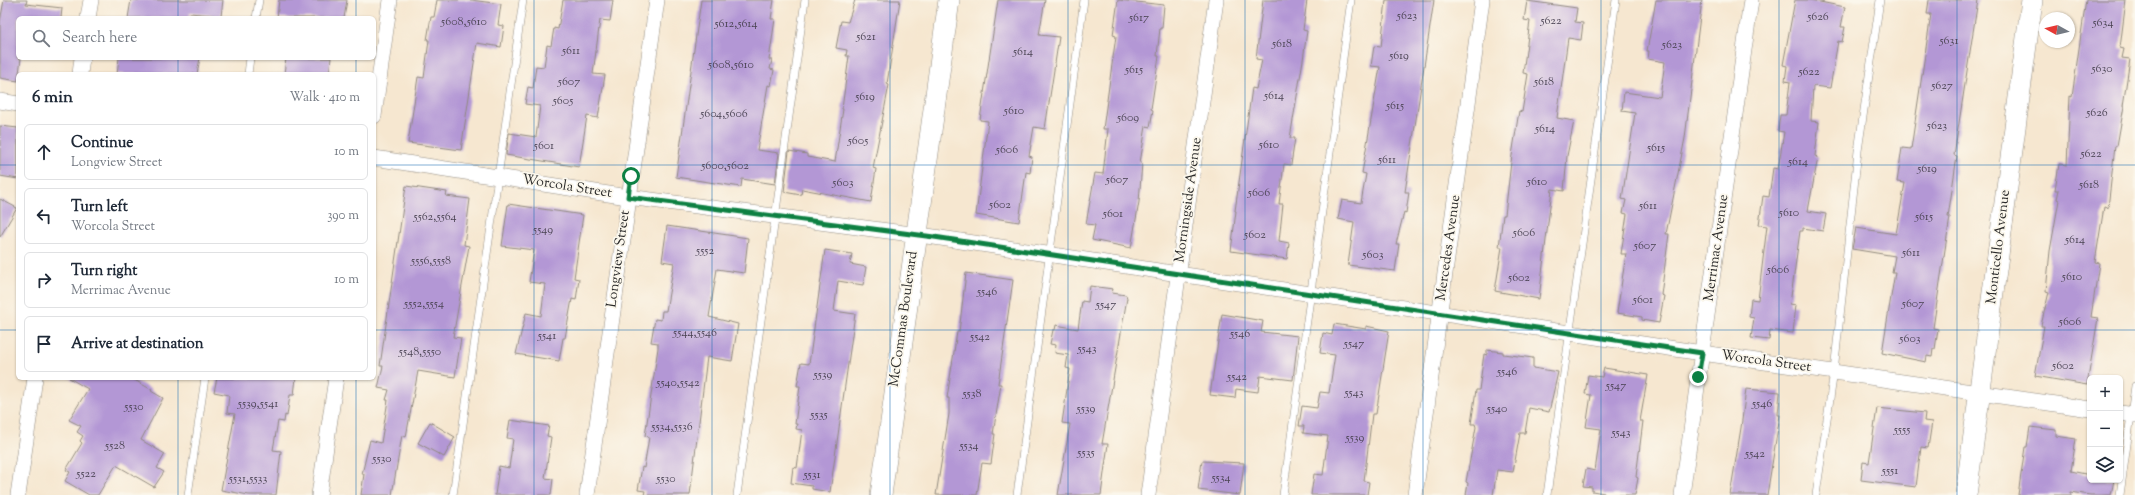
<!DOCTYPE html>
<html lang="en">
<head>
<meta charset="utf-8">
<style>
  body { margin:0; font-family:"Sorts Mill Goudy",serif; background:#f2f2f3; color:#1f2937 }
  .controls { position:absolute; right:12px; bottom:12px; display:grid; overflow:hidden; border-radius:6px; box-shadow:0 1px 3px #0004 }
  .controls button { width:36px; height:36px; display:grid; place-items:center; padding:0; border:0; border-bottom:1px solid #e0e1e3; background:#fff; color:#1f2937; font:20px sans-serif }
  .compass { position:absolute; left:2039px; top:12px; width:36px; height:36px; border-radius:50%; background:#fff; box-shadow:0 1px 3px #0004; rotate:278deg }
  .stop { position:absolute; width:12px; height:12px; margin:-9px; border:3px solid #0b8043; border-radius:50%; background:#fff }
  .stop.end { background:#0b8043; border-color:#fff; box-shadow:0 1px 4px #0008 }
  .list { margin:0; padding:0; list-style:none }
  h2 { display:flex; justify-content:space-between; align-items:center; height:52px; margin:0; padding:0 16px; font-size:17px }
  h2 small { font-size:13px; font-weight:400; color:#747a83 }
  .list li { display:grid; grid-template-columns:26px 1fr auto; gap:12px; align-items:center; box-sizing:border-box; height:56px; margin:0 8px 8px; padding:0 8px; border:1px solid #e0e1e3; border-radius:6px }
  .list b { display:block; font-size:15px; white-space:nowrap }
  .list p { margin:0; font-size:13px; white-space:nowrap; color:#747a83 }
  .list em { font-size:13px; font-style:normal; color:#747a83 }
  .icon { flex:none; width:22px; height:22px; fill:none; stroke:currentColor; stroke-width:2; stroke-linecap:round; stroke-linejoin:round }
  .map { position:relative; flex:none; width:2135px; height:495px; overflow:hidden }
  .search { position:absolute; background:#fff; box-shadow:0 1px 3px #0004; left:16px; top:16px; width:360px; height:44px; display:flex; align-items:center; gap:10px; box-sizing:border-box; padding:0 14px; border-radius:6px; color:#747a83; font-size:15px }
  .panel { position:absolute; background:#fff; box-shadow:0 1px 3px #0004; left:16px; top:72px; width:360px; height:308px; border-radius:6px }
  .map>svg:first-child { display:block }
  .building { fill:#b397d5 }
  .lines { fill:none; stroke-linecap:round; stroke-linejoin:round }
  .lane-casing { stroke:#90897e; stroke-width:8 }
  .street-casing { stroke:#90897e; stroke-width:16 }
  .secondary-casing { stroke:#90897e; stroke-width:22 }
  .lane { stroke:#fff; stroke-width:7 }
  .street { stroke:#fff; stroke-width:15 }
  .secondary { stroke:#fff; stroke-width:21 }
  .route { stroke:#0b8043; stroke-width:5 }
  .grid { fill:none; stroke:#1f6fb2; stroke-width:1; stroke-opacity:0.55 }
  .labels { text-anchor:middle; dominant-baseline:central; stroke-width:3.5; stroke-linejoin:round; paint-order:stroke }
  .number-label { font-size:12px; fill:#4d4656 }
  .street-label { font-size:14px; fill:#2b2b2b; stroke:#fbf7ec }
</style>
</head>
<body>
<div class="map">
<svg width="2135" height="495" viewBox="0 0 2135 495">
  <rect width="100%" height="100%" fill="#fbf7ec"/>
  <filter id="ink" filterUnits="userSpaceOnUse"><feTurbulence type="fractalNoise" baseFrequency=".025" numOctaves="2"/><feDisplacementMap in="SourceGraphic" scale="8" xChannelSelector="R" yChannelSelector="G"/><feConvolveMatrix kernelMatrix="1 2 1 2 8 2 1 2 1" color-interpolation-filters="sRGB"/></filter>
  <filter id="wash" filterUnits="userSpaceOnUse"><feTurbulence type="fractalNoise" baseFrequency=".012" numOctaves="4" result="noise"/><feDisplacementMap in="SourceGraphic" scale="16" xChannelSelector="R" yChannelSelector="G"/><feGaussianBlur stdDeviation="0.9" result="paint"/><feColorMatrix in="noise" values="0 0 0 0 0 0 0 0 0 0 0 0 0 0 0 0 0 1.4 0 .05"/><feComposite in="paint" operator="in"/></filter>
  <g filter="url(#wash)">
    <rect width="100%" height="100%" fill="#f6e7d0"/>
    <g id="blocks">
      <g class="building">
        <polygon points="4,0 27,0 26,4 62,8 61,18 18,18 18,58 21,58 18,81 0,78 0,22"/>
        <polygon points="131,0 223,0 221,16 190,13 189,18 128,18"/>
        <polygon points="279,0 347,0 344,18 277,18"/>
        <polygon points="437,0 471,0 501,4 498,25 504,26 501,47 477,43 461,150 408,143 418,77 424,78 429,40 427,40 431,17 434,17"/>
        <polygon points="563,0 613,0 610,21 600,20 593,74 605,75 598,118 587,116 579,167 506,155 509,133 536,137 540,106 525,104 528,87 533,88 536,66 544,67 547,45 551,46 554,28 558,29"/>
        <polygon points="701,0 774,0 771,19 775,19 769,60 772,60 770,69 774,70 771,86 768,85 757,150 779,153 775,184 742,179 741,187 676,177"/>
        <polygon points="855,0 900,0 887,84 889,85 873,168 876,169 871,202 802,189 801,195 784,192 789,151 807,154 807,157 835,162 843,109 842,109 849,56 846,56 847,50 836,48 841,21 848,22"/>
        <polygon points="998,0 1045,0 1039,35 1059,37 1045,129 1034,127 1029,156 1032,157 1030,173 1026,172 1019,222 976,215 988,121 980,120"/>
        <polygon points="1118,0 1164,5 1162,28 1160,28 1157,56 1159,56 1151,109 1153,110 1150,127 1146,126 1140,163 1142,163 1139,202 1131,248 1092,240 1095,225 1086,224 1095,173 1103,174 1108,129 1103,129 1116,36 1113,35"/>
        <polygon points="1263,0 1307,0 1303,30 1307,31 1303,60 1290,138 1295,138 1291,165 1284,164 1279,204 1283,204 1279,241 1289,243 1287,259 1231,251 1236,211 1235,211 1252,88 1256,89 1262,60 1256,59"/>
        <polygon points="1386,0 1434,0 1405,192 1409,192 1406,213 1404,212 1396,244 1399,244 1395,271 1348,265 1354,222 1338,219 1342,200 1361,203 1366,174 1362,173 1380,67 1371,66 1374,46 1381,47"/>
        <polygon points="1656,0 1702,0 1685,138 1666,234 1669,234 1661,295 1664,296 1659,323 1642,320 1642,317 1617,313 1626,254 1621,254 1627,214 1623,213 1626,200 1622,199 1635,113 1622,111 1624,92 1660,97 1665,62 1648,59 1649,51 1647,51"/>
        <polygon points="1795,0 1810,0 1845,7 1841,27 1845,27 1842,42 1838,41 1830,88 1813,86 1811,121 1819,122 1815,156 1818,157 1808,211 1826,214 1823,231 1803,228 1803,231 1800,231 1790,304 1796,305 1793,333 1770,330 1769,340 1751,338 1754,318 1749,317 1751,299 1758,300 1767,226 1759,225 1763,196 1769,197 1773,168 1778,169 1784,132 1778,131 1780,115 1786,115 1790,82 1785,81 1787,66 1783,65"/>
        <polygon points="1929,0 1978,0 1954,155 1957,156 1948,217 1950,217 1933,328 1938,329 1935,349 1933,349 1932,357 1927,356 1926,362 1882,353 1895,272 1892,272 1895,256 1852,249 1856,228 1896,234 1905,183 1897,182 1902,148 1911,149 1931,14 1927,14"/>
        <polygon points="2086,0 2126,0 2120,48 2124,49 2122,58 2130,59 2123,106 2124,106 2117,146 2115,146 2108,208 2104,207 2095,262 2099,263 2091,317 2098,318 2087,385 2035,376 2044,326 2041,326 2043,317 2049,292 2046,291 2050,251 2059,200 2057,199 2059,190 2055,190 2059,164 2067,165 2070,96 2072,97"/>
        <polygon points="1527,1 1577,8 1575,22 1583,23 1581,40 1568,38 1557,118 1574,121 1567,156 1564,191 1552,189 1539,299 1495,291 1502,247 1499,247 1503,215 1505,215 1511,162 1519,111 1522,112 1528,74 1523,73 1530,21 1524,20"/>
        <polygon points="119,58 200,58 197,74 117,74"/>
        <polygon points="286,58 331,58 329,74 284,74"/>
        <polygon points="0,126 18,128 18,179 0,176"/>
        <polygon points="406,186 447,192 446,196 470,199 464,245 469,246 453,337 461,338 455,377 418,371 406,437 402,435 392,495 361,495 364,474 362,474 370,440 381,443 388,400 386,400 389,390 378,388 383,366 380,366"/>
        <polygon points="0,199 17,208 0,237"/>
        <polygon points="508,204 583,215 574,278 579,279 576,300 572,299 565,338 563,338 559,361 516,354 526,313 541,316 545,284 529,282 534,250 502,246"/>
        <polygon points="667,226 748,238 744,273 717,269 709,317 738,324 732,361 707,357 690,495 644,495 645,491 638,490 642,467 644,468 649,437 645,436 658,348 658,343 651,342 655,319 661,320 662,311 666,311 674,263 662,261"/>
        <polygon points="825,250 852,254 850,264 866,267 863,285 838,281 834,311 855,314 830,492 812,489 812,486 791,483 793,467 797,468 802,430 796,429 797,424 795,424 800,386 797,386 801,363 809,364"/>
        <polygon points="966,273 1013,280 998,384 1001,384 993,434 995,434 991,464 982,463 977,495 936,495 949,414 949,398 947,398 957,332 959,332"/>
        <polygon points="1090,286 1113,289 1112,293 1126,295 1127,298 1102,444 1108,444 1101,495 1058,495 1070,424 1062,423 1070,369 1066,368 1068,355 1055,353 1056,345 1050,344 1053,330 1055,330 1056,325 1078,329 1082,301 1088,302"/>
        <polygon points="1222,314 1263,321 1261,332 1298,336 1293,380 1260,376 1258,392 1236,389 1235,398 1210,395"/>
        <polygon points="1334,324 1366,329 1366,326 1389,331 1376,414 1372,414 1364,481 1369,482 1367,495 1311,495 1314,474 1323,475 1328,436 1303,433 1304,426 1299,426 1302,406 1317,408 1320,392 1329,393 1335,355 1320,353 1323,333 1332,335"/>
        <polygon points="1487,350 1503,352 1503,354 1533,358 1533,368 1558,372 1549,412 1529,408 1525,433 1520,433 1513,472 1497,470 1493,495 1466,495 1468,483 1466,482 1476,427 1475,424 1471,424 1476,390 1479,390 1484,354 1487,355"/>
        <polygon points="1604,368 1648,375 1640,421 1643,421 1636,477 1638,478 1635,495 1604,495 1604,493 1592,491 1592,487 1583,486 1586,469 1595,471 1601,429 1586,427 1591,395 1585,394 1588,375 1602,377"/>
        <polygon points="69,378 131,378 152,390 151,391 163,398 141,440 165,454 157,468 164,472 154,487 116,465 98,495 89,495 65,481 70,472 66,470 82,443 80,441 83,436 77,432 81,426 69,420 88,389"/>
        <polygon points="217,378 296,378 294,395 290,395 287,416 285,415 284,422 278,421 273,450 281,451 276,495 249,495 221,490 235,414 227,413 229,395 214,392"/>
        <polygon points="1746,389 1780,392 1778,415 1780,415 1767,495 1730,495 1741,428"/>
        <polygon points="1877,408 1925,413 1924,421 1932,422 1928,448 1921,447 1916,487 1861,480 1863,462 1869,463"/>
        <polygon points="510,420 549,426 547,436 551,437 545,478 553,479 551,495 495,495 499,466 509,468 513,439 507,438"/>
        <polygon points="430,422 455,437 444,457 418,443"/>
        <polygon points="2030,427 2056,430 2056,436 2076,439 2071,471 2090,475 2090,480 2114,480 2111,495 2090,495 2071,492 2071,495 2018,495 2025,447 2027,447"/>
        <polygon points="1202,461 1244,463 1240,495 1198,490"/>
      </g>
    </g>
  </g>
  <g filter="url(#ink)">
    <use href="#blocks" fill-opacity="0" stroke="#90897e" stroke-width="1"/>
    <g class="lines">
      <g class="lane-casing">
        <g id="lane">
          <polyline points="256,18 259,0"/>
          <polyline points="248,74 250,58"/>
          <polyline points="188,495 205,378"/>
          <polyline points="453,495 523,0"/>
          <polyline points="737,495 805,0"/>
          <polyline points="1017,495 1084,0"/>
          <polyline points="1283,495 1351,0"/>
          <polyline points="1547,495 1616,0"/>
          <polyline points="1816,495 1834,371 1858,151 1880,0"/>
          <polyline points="2120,495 2135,386"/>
        </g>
      </g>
      <g class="street-casing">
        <g id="street">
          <polyline points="88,18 91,0"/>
          <polyline points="80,74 82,58"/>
          <polyline points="0,101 18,104"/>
          <polyline points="374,116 390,0"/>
          <polyline points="374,158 628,197 934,237 1702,353 2090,409"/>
          <polyline points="2120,413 2135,415"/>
          <polyline points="18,495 35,378"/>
          <polyline points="319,495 336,378"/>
          <polyline points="587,495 657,0"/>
          <polyline points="1148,495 1216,0"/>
          <polyline points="1415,495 1482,0"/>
          <polyline points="1682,495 1751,0"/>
        </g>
      </g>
      <g class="secondary-casing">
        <g id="secondary">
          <polyline points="881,495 949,0"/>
          <polyline points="1966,495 2032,0"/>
        </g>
      </g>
      <use href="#lane" class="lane"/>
      <use href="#street" class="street"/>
      <use href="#secondary" class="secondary"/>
    </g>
  </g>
  <g class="lines" filter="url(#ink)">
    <polyline class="route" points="631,176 628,197 934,237 1702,353 1698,377"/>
  </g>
  <path class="grid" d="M178,0V18M356,0V18M534,0V495M712,0V495M890,0V495M1068,0V495M1245,0V495M1423,0V495M1601,0V495M1779,0V495M1957,0V495M178,58V74M356,58V74M0,165H18M374,165H2135M0,330H18M374,330H2135M178,378V495M356,378V495"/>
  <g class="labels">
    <g class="number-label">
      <text x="1407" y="16">5623</text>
      <text x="1818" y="17">5626</text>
      <text x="1139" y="18">5617</text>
      <text x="1551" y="21">5622</text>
      <text x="464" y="22">5608,5610</text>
      <text x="2103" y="23">5634</text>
      <text x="736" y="24">5612,5614</text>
      <text x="866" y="37">5621</text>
      <text x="1949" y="41">5631</text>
      <text x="1282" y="44">5618</text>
      <text x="1672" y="45">5623</text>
      <text x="571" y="51">5611</text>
      <text x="1023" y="52">5614</text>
      <text x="1399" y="56">5619</text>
      <text x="731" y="65">5608,5610</text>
      <text x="2102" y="69">5630</text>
      <text x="1134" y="70">5615</text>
      <text x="1809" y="72">5622</text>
      <text x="569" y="82">5607</text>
      <text x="1544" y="82">5618</text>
      <text x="1942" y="86">5627</text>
      <text x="1274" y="96">5614</text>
      <text x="865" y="97">5619</text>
      <text x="563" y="101">5605</text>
      <text x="1395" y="106">5615</text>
      <text x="1014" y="111">5610</text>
      <text x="2097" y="113">5626</text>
      <text x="724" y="114">5604,5606</text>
      <text x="1128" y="118">5609</text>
      <text x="1937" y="126">5623</text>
      <text x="1545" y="129">5614</text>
      <text x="858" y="141">5605</text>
      <text x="1269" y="145">5610</text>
      <text x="544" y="146">5601</text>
      <text x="1656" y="148">5615</text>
      <text x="1007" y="150">5606</text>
      <text x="2091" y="154">5622</text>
      <text x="1387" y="160">5611</text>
      <text x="1798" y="162">5614</text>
      <text x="725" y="166">5600,5602</text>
      <text x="1927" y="169">5619</text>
      <text x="1117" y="180">5607</text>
      <text x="1537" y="182">5610</text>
      <text x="843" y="183">5603</text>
      <text x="2089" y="185">5618</text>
      <text x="1259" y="193">5606</text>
      <text x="1000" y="205">5602</text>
      <text x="1648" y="206">5611</text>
      <text x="1789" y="213">5610</text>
      <text x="1113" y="214">5601</text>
      <text x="435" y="217">5562,5564</text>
      <text x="1924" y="217">5615</text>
      <text x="543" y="230">5549</text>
      <text x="1524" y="233">5606</text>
      <text x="1255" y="235">5602</text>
      <text x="2075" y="240">5614</text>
      <text x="1645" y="246">5607</text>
      <text x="705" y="251">5552</text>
      <text x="1911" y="253">5611</text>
      <text x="1373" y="255">5603</text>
      <text x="431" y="261">5556,5558</text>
      <text x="1778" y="270">5606</text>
      <text x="2072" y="277">5610</text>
      <text x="1519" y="278">5602</text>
      <text x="987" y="292">5546</text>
      <text x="1643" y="300">5601</text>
      <text x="424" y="304">5552,5554</text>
      <text x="1913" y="304">5607</text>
      <text x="1106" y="305">5547</text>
      <text x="2070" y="322">5606</text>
      <text x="695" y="333">5544,5546</text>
      <text x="1240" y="334">5546</text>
      <text x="547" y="336">5541</text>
      <text x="980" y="337">5542</text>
      <text x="1910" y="339">5603</text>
      <text x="1354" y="344">5547</text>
      <text x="1087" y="349">5543</text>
      <text x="420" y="352">5548,5550</text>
      <text x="2063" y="366">5602</text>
      <text x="1507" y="372">5546</text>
      <text x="823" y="375">5539</text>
      <text x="1237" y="377">5542</text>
      <text x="678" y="383">5540,5542</text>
      <text x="1616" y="386">5547</text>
      <text x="1354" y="393">5543</text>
      <text x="972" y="394">5538</text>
      <text x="258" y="404">5539,5541</text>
      <text x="1762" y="404">5546</text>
      <text x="134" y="407">5530</text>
      <text x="1086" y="409">5539</text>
      <text x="1497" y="409">5540</text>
      <text x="819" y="415">5535</text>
      <text x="672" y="427">5534,5536</text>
      <text x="1902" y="430">5555</text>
      <text x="1621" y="433">5543</text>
      <text x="1355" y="438">5539</text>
      <text x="115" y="446">5528</text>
      <text x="969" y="446">5534</text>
      <text x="1086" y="453">5535</text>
      <text x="1755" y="454">5542</text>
      <text x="382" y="459">5530</text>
      <text x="1890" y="471">5551</text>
      <text x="86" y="474">5522</text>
      <text x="812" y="475">5531</text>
      <text x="1221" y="478">5534</text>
      <text x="248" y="479">5531,5533</text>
      <text x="666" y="479">5530</text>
    </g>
    <g class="street-label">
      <text transform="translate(567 187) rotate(9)">Worcola Street</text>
      <text transform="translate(1189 200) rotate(-82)">Morningside Avenue</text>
      <text transform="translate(1999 247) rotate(-83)">Monticello Avenue</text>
      <text transform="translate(1449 248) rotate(-82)">Mercedes Avenue</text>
      <text transform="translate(1717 248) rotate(-82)">Merrimac Avenue</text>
      <text transform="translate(619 259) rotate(-82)">Longview Street</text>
      <text transform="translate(904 319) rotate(-82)">McCommas Boulevard</text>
      <text transform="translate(1766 362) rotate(8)">Worcola Street</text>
    </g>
  </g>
</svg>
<div class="controls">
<button>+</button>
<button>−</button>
<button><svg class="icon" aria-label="layers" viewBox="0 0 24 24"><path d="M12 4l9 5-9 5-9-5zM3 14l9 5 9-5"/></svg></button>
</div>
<svg class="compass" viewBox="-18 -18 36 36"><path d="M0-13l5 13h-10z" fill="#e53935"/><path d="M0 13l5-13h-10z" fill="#747a83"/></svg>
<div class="stop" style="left:631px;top:176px"></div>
<div class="stop end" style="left:1698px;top:377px"></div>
<div class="search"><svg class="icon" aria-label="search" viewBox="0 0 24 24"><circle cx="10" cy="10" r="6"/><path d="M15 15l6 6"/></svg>Search here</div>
<section class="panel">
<h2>6 min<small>Walk · 410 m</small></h2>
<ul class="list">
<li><svg class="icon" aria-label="ahead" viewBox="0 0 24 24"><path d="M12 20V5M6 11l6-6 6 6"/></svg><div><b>Continue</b><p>Longview Street</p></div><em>10 m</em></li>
<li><svg class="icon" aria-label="left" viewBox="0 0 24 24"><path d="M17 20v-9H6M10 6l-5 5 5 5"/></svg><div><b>Turn left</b><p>Worcola Street</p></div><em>390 m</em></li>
<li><svg class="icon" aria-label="right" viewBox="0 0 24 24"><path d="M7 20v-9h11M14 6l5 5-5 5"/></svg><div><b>Turn right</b><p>Merrimac Avenue</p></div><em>10 m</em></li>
<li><svg class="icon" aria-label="arrive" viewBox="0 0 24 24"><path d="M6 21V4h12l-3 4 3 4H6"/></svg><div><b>Arrive at destination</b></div></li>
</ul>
</section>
</div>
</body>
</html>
